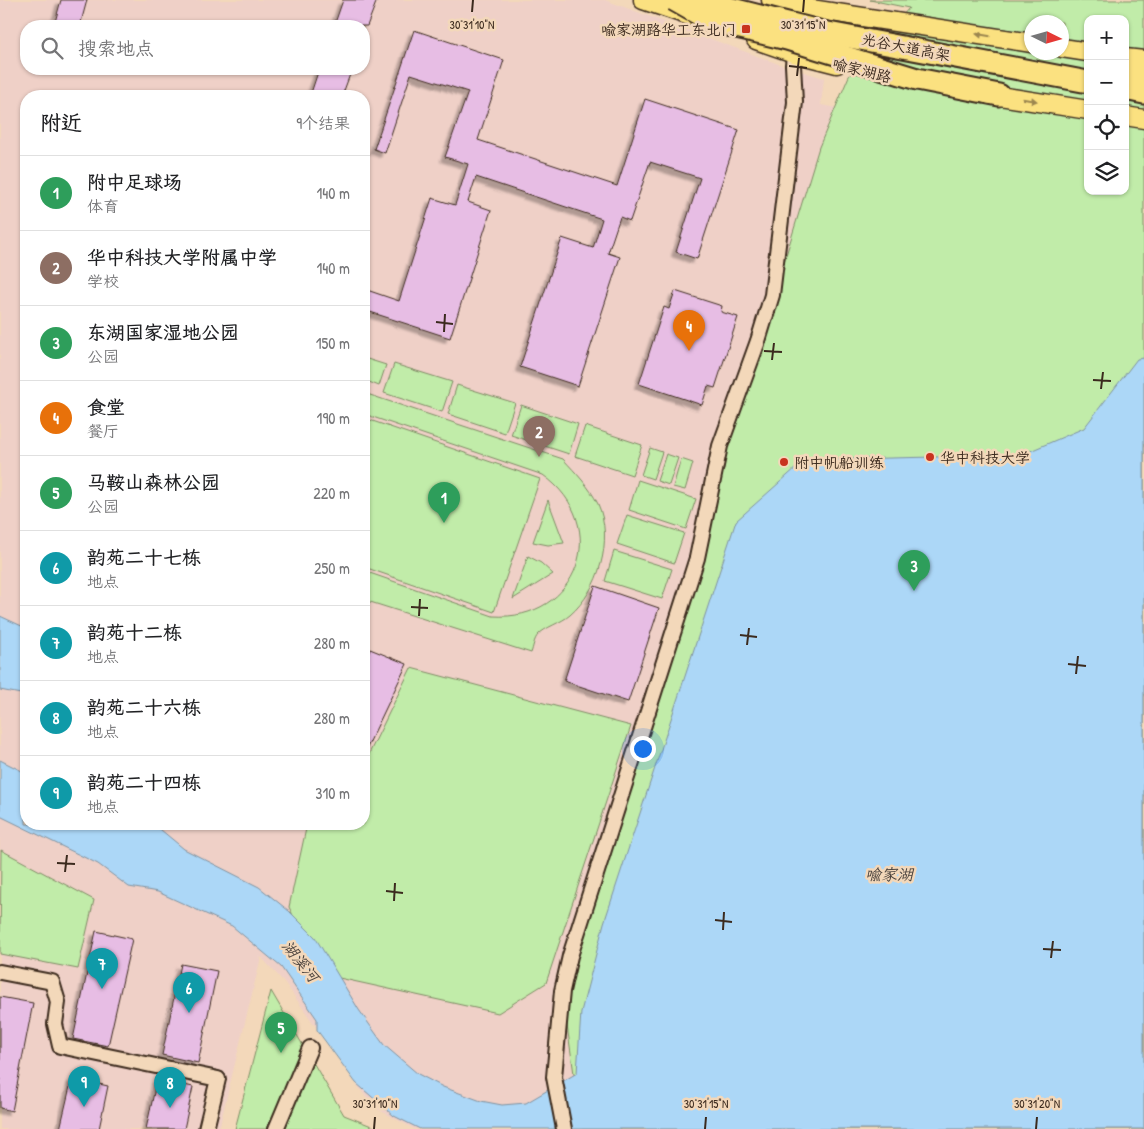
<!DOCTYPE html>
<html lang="zh">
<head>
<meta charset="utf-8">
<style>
  body { margin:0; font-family:"Patrick Hand","LXGW WenKai TC",sans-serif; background:#f2f2f2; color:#202124 }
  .controls { position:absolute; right:15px; top:15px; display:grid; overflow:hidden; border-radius:10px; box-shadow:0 1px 4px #0004 }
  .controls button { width:45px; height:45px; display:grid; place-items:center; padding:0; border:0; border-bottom:1px solid #e0e0e0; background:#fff; color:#202124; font:25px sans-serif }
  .compass { position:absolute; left:1024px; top:15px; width:45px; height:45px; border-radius:50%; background:#fff; box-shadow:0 1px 4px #0004; rotate:95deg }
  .you { position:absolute; left:642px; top:748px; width:18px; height:18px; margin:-12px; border:4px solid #fff; border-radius:50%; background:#1a73e8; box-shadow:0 0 0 8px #1a73e833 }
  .badge { display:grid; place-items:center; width:32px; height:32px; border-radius:50%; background:#111827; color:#fff; font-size:16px; font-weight:700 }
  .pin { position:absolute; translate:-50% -41px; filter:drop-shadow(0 1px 2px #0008) }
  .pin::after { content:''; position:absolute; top:26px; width:18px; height:15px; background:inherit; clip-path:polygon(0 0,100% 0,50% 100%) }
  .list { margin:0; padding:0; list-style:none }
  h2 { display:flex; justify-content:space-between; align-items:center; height:65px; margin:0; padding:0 20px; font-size:21px }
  h2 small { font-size:16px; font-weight:400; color:#757577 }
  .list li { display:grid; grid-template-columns:32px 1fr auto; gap:15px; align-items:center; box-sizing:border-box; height:75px; padding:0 20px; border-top:1px solid #e0e0e0 }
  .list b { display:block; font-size:19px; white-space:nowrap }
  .list p { margin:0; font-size:16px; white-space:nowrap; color:#757577 }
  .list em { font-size:16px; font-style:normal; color:#757577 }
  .icon { flex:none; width:28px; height:28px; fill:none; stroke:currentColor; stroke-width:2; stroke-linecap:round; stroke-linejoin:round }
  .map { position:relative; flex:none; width:1144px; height:1129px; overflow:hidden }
  .search { position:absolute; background:#fff; box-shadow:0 1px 4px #0004; left:20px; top:20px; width:350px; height:55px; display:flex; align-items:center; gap:12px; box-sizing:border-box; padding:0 18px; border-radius:20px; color:#757577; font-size:19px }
  .panel { position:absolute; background:#fff; box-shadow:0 1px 4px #0004; left:20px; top:90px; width:350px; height:740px; border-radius:20px }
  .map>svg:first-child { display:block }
  .built { fill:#efd0c7; fill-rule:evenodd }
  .green { fill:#c1eca9; stroke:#7e8b64; fill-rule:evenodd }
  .water { fill:#acd7f7; stroke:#7f92a0 }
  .building { fill:#e7bde4; stroke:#3b2a1e; filter:url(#shadow) }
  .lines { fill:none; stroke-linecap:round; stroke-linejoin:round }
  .minor-casing { stroke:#3b2a1e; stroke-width:18 }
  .major-casing { stroke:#3b2a1e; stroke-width:21 }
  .highway-casing { stroke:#3b2a1e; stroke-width:25 }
  .minor { stroke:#f3d8ba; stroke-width:14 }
  .major { stroke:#fbe180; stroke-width:18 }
  .highway { stroke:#fbe180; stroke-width:21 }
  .highway-bridge-casing { stroke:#3b2a1e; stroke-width:25; stroke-linecap:butt }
  .highway-bridge { stroke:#fbe180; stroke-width:21 }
  .oneway { fill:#9b864f }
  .ticks { fill:none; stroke:#3b2a1e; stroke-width:2 }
  .poi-dot { fill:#c8321e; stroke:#f3d8ba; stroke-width:2 }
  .labels { text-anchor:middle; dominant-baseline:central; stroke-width:5; stroke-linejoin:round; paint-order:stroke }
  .poi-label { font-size:15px; fill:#3b2a1e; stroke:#f3d8ba; text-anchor:start }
  .street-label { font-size:15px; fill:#3b2a1e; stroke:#f3d8ba }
  .water-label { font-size:16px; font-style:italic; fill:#4c443f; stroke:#f3d8ba }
  .ticks-label { font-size:12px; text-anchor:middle; fill:#3b2a1e; stroke:#f3d8ba; stroke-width:5; stroke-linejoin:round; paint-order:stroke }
</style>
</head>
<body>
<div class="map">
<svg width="1144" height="1129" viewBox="0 0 1144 1129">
  <defs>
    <filter id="shadow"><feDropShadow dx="-4.5" dy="4.5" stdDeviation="1" flood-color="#0004"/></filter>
  </defs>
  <rect width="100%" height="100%" fill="#f3d8ba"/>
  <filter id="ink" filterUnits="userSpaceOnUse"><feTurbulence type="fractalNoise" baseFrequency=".02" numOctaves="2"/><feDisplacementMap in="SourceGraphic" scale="10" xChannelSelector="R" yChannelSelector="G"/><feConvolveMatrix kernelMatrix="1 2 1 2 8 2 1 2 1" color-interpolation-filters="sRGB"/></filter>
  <g filter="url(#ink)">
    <path class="built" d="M0,0H605L784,66L824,78L821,105L1088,152V191H1125L1144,1129H414L372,1106L285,983L261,957L219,1129H0ZM26,26H364V69H26ZM26,96H364V824H26Z"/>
    <g class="green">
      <path d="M870,0H1144V1129H582L562,991L819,147L849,76L909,8ZM1088,19H1125V191H1088ZM1032,22H1062V52H1032Z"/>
      <polygon points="364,358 386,365 379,386 364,380"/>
      <polygon points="394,364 452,382 442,412 384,393"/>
      <polygon points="457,385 515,403 505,433 448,414"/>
      <path d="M364,393L563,459C576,473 589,486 598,504C614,540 599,590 570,615C561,623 545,627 538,635C534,639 533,648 531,653L364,600V571L493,616C578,622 613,525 543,475L364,414Z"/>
      <polygon points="521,405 578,424 569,454 511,435"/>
      <polygon points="364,418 540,479 494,612 364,567"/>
      <polygon points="585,426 642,445 632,475 575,456"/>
      <polygon points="650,448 662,452 653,479 641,475"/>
      <polygon points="666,454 678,458 669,485 657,481"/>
      <polygon points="681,459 693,463 685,490 673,487"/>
      <polygon points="638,480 696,499 686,529 629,510"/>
      <polygon points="548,500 564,543 548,545 533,542"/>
      <polygon points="627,515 684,533 674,563 617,544"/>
      <polygon points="614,551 672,569 662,599 605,581"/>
      <polygon points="528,556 541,563 553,574 513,599"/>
      <polygon points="411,668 631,726 546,983 498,1013 321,974 289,907 307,824 364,824 364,764"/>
      <polygon points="1,850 94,900 78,969 0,954"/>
      <polygon points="271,991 344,1115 379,1129 235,1129"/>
    </g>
    <g class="water">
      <polygon points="1144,358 1144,1129 420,1129 394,1116 356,1083 317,1030 317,1019 281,967 232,926 158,892 129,887 98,864 0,816 0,760 26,773 26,824 155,825 184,849 259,887 289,911 315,937 359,1010 384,1045 418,1074 443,1087 481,1101 502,1105 526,1103 577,1073 581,1012 604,923 736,521 805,460 1021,455 1084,428 1137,359"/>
      <polygon points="0,616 26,628 26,695 0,690"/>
    </g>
    <g class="building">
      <polygon points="61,0 87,0 80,26 55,22"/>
      <polygon points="343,0 377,0 367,26 334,26"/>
      <polygon points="414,30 504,60 478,140 617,186 645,99 739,130 697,259 676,252 700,178 650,162 630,221 620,217 608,253 620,257 578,386 520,367 562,238 593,248 602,219 476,177 468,202 491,210 450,338 364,310 364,289 399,301 432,198 455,205 468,164 445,157 468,92 411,74 385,153 374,149"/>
      <polygon points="319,69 352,69 342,96 310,96"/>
      <polygon points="675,291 722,306 721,312 738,317 715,388 708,386 702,405 639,384 664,307 669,309"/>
      <polygon points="595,586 659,608 628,702 564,681"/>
      <polygon points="370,649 407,664 364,754 364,665"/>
      <polygon points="96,931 132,939 108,1046 73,1039"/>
      <polygon points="181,964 217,971 198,1063 162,1055"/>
      <polygon points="0,997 33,1003 12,1111 0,1108"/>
      <polygon points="72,1078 108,1086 99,1129 60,1129"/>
      <polygon points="157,1079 193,1087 184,1129 146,1129"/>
    </g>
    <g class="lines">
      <g class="minor-casing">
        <g id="minor">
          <polyline points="0,972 52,982 58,1002 55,1024 60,1046 218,1079 206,1129"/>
          <polyline points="276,1129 310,1048"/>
          <polyline points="564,1129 554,1077 562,991 570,956 697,558 720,446 758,341 772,295 795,102 793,65 795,43"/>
        </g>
      </g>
      <g class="major-casing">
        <g id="major">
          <polyline points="643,0 690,16"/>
          <polyline points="771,0 798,7 1032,43"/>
          <polyline points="756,40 794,53 837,64"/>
          <polyline points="1062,48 1088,52"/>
          <polyline points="1125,58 1144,60"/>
          <polyline points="987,94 1088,110"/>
          <polyline points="1125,116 1144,119"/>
        </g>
      </g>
      <g class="highway-casing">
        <g id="highway">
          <polyline points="1125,72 1144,73"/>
          <polyline points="917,79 999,95"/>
          <polyline points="1125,89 1144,93"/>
        </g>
      </g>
      <use href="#minor" class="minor"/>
      <use href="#major" class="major"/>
      <use href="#highway" class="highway"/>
      <g class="highway-bridge-casing">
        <g id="highway-bridge">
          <polyline points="674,0 711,21 787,39 917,79"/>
          <polyline points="697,0 823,32 1088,82"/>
        </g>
      </g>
      <use href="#highway-bridge" class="highway-bridge"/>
    </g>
    <defs><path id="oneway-solid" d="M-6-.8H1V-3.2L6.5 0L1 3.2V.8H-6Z" transform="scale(1.25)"/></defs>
    <g class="oneway">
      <use href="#oneway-solid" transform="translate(983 35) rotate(-171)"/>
      <use href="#oneway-solid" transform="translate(1030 100) rotate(9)"/>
    </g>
  </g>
  <path class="ticks" d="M472,12L473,0M803,12L804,0M789,66L807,68M797,76L799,58M436,322L453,324M444,332L445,314M764,351L782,352M772,360L774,343M1093,380L1111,381M1101,389L1103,372M411,607L428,608M419,616L420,599M740,635L757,637M747,645L749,628M1068,664L1086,666M1076,674L1078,656M57,863L75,864M65,872L67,855M386,891L403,893M394,901L395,883M715,920L732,922M723,930L724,912M1043,949L1061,950M1051,958L1053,941M374,1129L375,1117M705,1129L706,1117M1036,1129L1037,1117"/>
  <g class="poi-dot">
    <rect x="741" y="24" width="10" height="10" rx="2.5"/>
    <circle cx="930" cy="457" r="5"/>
    <circle cx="784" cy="462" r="5"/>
  </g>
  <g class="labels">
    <g class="poi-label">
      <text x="736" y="29" text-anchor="end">喻家湖路华工东北门</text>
      <text x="940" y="457">华中科技大学</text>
      <text x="794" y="462">附中帆船训练</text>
    </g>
    <g class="street-label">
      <text transform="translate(906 47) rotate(11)">光谷大道高架</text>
      <text transform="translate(862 70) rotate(14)">喻家湖路</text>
    </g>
    <g class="water-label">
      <text x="889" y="874">喻家湖</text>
      <text transform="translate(301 961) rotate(51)">湖溪河</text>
    </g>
  </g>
  <g class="ticks-label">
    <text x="472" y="29">30°31'10"N</text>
    <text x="803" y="29">30°31'15"N</text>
    <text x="375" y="1108">30°31'10"N</text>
    <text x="706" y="1108">30°31'15"N</text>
    <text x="1037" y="1108">30°31'20"N</text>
  </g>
</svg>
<div class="controls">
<button>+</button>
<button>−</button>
<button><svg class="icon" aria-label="locate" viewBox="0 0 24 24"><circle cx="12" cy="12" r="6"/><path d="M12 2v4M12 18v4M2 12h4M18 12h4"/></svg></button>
<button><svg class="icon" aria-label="layers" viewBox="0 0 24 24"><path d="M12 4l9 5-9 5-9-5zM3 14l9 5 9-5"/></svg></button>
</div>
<svg class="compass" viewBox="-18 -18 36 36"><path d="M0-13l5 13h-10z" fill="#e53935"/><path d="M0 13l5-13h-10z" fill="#757577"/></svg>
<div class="you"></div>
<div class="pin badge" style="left:444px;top:523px;background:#2e9e5b">1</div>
<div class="pin badge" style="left:539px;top:457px;background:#8d6e63">2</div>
<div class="pin badge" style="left:914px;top:591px;background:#2e9e5b">3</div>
<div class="pin badge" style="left:689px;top:351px;background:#e8710a">4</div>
<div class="pin badge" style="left:281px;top:1053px;background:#2e9e5b">5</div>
<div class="pin badge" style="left:189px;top:1013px;background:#0f9aa8">6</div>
<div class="pin badge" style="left:102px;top:989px;background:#0f9aa8">7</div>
<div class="pin badge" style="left:170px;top:1108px;background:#0f9aa8">8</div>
<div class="pin badge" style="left:84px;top:1107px;background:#0f9aa8">9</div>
<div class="search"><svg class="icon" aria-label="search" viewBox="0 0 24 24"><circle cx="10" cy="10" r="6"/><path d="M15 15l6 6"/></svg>搜索地点</div>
<section class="panel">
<h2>附近<small>9个结果</small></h2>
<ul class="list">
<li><span class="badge" style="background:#2e9e5b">1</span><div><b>附中足球场</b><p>体育</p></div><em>140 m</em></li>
<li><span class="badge" style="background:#8d6e63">2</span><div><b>华中科技大学附属中学</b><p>学校</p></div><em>140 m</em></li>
<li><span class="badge" style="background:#2e9e5b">3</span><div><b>东湖国家湿地公园</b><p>公园</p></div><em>150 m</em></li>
<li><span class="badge" style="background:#e8710a">4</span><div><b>食堂</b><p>餐厅</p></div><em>190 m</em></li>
<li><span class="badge" style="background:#2e9e5b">5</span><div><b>马鞍山森林公园</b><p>公园</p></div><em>220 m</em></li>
<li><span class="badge" style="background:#0f9aa8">6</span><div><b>韵苑二十七栋</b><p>地点</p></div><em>250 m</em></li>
<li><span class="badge" style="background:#0f9aa8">7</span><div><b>韵苑十二栋</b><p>地点</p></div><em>280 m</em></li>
<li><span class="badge" style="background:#0f9aa8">8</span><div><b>韵苑二十六栋</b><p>地点</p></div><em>280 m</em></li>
<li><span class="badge" style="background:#0f9aa8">9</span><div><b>韵苑二十四栋</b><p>地点</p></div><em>310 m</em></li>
</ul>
</section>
</div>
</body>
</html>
